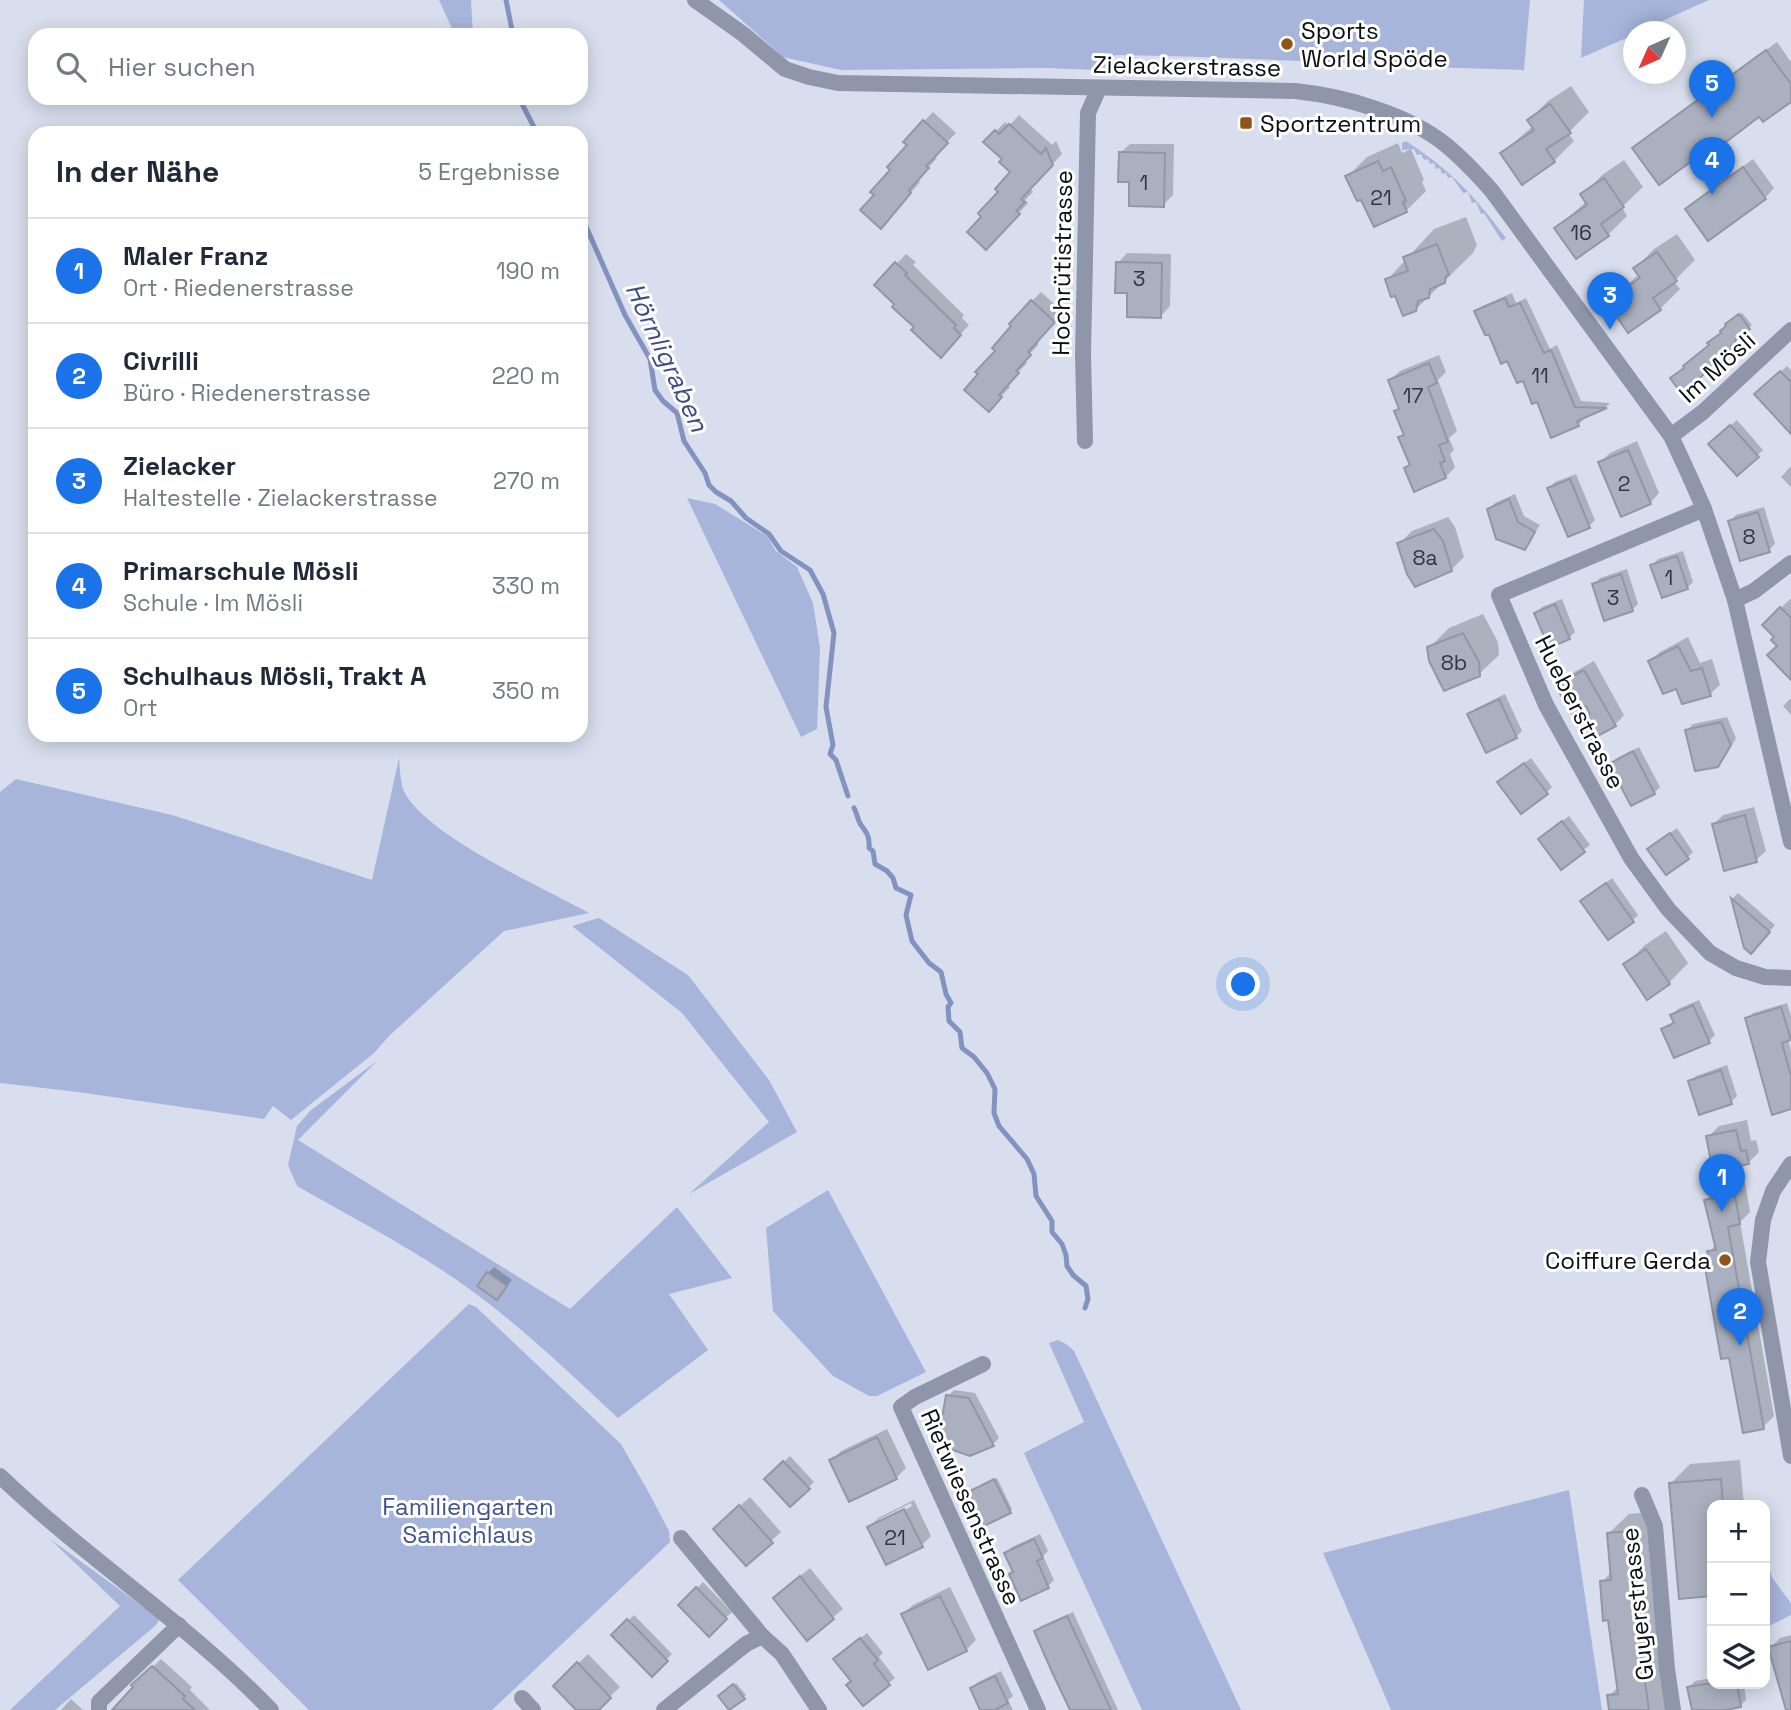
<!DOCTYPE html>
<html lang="de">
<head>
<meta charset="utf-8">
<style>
  body { margin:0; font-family:"Space Grotesk",sans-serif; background:#f6f6f7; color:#1f2937 }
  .controls { position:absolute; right:21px; bottom:21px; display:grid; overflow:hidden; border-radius:14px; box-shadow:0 4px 18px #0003 }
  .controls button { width:63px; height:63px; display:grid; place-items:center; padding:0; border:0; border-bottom:2px solid #e0e1e3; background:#fff; color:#1f2937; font:35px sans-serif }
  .compass { position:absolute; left:1623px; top:21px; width:63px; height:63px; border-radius:50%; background:#fff; box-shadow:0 4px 18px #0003; rotate:225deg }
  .you { position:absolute; left:1244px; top:985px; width:24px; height:24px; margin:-18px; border:5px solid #fff; border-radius:50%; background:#1a73e8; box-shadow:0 0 0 10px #1a73e833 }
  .badge { display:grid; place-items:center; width:46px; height:46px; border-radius:50%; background:#1a73e8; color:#fff; font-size:23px; font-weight:700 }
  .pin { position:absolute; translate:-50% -58px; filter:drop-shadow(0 2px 4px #0008) }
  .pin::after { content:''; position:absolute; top:37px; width:24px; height:21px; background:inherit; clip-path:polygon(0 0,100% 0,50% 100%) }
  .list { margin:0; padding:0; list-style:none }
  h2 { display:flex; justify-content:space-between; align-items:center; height:91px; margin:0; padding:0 28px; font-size:30px }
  h2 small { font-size:23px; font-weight:400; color:#747a83 }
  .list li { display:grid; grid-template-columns:46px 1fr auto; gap:21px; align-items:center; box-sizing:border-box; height:105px; padding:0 28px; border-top:2px solid #e0e1e3 }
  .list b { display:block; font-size:26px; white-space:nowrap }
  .list p { margin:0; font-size:23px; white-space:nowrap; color:#747a83 }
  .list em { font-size:23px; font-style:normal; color:#747a83 }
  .icon { flex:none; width:38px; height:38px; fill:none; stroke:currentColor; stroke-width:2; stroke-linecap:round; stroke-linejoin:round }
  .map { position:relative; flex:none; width:1791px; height:1710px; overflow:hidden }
  .search { position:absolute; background:#fff; box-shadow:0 4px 18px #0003; left:28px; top:28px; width:560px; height:77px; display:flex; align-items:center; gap:18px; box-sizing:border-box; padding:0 24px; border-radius:21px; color:#747a83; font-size:26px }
  .panel { position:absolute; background:#fff; box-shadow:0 4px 18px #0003; left:28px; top:126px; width:560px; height:616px; border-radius:21px }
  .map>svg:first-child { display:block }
  .green { fill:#a7b5db }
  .shadow { fill:#0003; fill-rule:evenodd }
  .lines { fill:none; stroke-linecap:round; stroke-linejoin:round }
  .stream { stroke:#8393bf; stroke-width:5 }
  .building { fill:#aab0bf; stroke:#9297a5; stroke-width:2 }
  .street { stroke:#8f96aa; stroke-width:16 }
  .poi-dot { fill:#915317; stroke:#fff; stroke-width:2.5 }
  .labels { text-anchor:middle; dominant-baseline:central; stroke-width:6; stroke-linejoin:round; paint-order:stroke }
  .number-label { font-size:21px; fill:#34363e }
  .poi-label { font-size:24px; fill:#0c0e13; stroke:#fff; text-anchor:start }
  .street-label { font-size:24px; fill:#0c0e13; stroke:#fff }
  .park-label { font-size:24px; fill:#40528d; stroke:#fff }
  .water-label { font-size:26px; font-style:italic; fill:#3a4b85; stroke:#fff }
</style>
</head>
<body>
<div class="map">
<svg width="1791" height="1710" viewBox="0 0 1791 1710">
  <rect width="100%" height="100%" fill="#d8deed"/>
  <g class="green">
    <polygon points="439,0 471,0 473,35 455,35"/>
    <path d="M719,0H1530L1524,70C1387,66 1251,57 1115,55L1110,66L1096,70L1047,68L841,70L783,57Z"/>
    <polygon points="1584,0 1709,0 1640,31 1634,32 1633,35 1581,58"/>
    <path d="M1406,141C1450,170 1474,195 1506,238L1502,241L1484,213L1481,214L1476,202L1472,203L1468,192L1463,193L1452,177L1448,178L1446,173L1442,174L1440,168L1436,169L1434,163L1430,164L1428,159L1424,160L1421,154L1417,155L1414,149L1402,150V143Z"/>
    <polygon points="687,498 715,504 767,536 776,551 797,567 813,603 820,648 817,729 801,737"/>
    <path d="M399,758C400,769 400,786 406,795C433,839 542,887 589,913L504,931L389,1036L374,1053L291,1120L273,1106L264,1119L78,1092L0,1083V792L16,779L172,815L372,880Z"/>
    <polygon points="599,918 688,975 769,1080 797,1132 689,1194 769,1122 682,1013 572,926"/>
    <path d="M377,1061L298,1140L570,1309L677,1207L732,1278L669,1294L708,1350L618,1418C571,1374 524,1329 472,1291C418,1251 356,1220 297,1186L288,1165L297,1126L311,1110Z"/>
    <polygon points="828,1190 926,1372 877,1396 869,1396 833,1376 773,1311 766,1228"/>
    <polygon points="469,1304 476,1307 621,1444 649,1493 669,1531 670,1542 492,1710 309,1710 178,1580"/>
    <polygon points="1058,1340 1066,1344 1074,1351 1241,1710 1142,1710 1024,1453 1084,1422 1049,1343"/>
    <polygon points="1569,1490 1602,1710 1391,1710 1323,1553"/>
    <polygon points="50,1539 160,1619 155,1626 55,1710 10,1710 120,1606"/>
    <polygon points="1765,1560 1773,1579 1791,1603 1791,1615 1765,1628"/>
  </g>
  <g class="shadow">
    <polygon points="1777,42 1791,62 1791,100 1760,115 1715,142 1634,148 1644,139"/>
    <polygon points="1571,86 1589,112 1568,133 1574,141 1554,161 1502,153 1533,126 1529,120 1548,101"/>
    <polygon points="933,112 956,133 934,156 937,158 917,180 920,182 890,217 876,195 909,145 905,141"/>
    <polygon points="1019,115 1052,145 1056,141 1062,154 1030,188 1033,192 1025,200 1028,203 996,238 984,217 1012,172 1004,159 986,142 1005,122 1009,126"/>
    <polygon points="1398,143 1402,153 1411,149 1424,180 1422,182 1426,191 1406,211 1362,197 1348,176 1367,157"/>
    <polygon points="1130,144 1174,144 1173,195 1163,205 1131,180 1120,153"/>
    <polygon points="1753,159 1774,188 1765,198 1687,209 1696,200"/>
    <polygon points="1624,160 1643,187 1622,207 1627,216 1608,235 1556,228 1587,201 1583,195 1602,175"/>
    <polygon points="1466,217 1477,245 1473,253 1415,310 1396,294 1387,280 1434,229"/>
    <polygon points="1677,234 1695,260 1674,281 1680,289 1660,309 1609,301 1639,274 1635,269 1654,249"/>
    <polygon points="1127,253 1171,254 1170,306 1161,316 1129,292 1118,263"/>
    <polygon points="906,254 916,262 913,265 964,315 962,318 969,325 950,346 897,304 876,285"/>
    <polygon points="1041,292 1063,312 1036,342 1039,344 1024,360 1027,363 1007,384 1010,387 989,410 997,351 1032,301"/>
    <polygon points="1512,293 1516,303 1526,298 1550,349 1557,345 1581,401 1610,403 1606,407 1583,416 1584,419 1578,425 1538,400 1476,312 1482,306"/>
    <polygon points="1742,313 1752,325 1737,337 1738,339 1731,347 1720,355 1719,359 1686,368 1723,333 1730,322"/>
    <polygon points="1439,355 1446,372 1438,380 1457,431 1449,438 1454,450 1450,454 1455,467 1446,477 1406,468 1411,463 1400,438 1405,433 1396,411 1401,407 1390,380 1400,371"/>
    <polygon points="1787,366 1791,370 1791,421 1757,394"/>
    <polygon points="1737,420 1763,450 1737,474 1710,444"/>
    <polygon points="1637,441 1659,493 1650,503 1600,462 1610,453"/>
    <polygon points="1791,466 1791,487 1781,477"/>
    <polygon points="1576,474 1595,520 1589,526 1549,488 1555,482"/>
    <polygon points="1515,494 1524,516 1540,525 1525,548 1489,509 1495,503"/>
    <polygon points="1764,507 1775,544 1769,550 1730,521 1736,515"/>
    <polygon points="1448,517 1455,527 1464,557 1451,570 1399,544 1412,531"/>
    <polygon points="1683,551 1693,582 1687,588 1652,565 1658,559"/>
    <polygon points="1627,569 1638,604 1632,610 1594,584 1600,578"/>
    <polygon points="1562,599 1575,632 1569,638 1550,646 1536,613 1542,607"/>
    <polygon points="1790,599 1791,599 1791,661 1779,646 1776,637 1764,625"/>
    <polygon points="1483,614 1498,642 1499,655 1479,674 1429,648 1449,628"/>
    <polygon points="1688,637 1700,663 1712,659 1720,685 1710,694 1678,687 1650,661 1660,652"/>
    <polygon points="1594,661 1624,715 1615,725 1579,724 1591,712 1586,704 1557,686 1567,676"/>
    <polygon points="1505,694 1522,731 1516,737 1469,715 1475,709"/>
    <polygon points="1791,698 1791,715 1783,706"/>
    <polygon points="1727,717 1736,738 1724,759 1717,765 1687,730 1693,724"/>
    <polygon points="1639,747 1660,787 1654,793 1611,764 1617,758"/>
    <polygon points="1531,758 1552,787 1546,793 1506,777"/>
    <polygon points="1754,807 1766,851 1756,860 1714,824 1723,815"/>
    <polygon points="1569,816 1590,845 1561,868 1546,833"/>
    <polygon points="1677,828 1693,852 1687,858 1656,843"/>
    <polygon points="1612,878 1638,915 1632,921 1582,901"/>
    <polygon points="1738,893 1775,925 1757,946 1746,947 1733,898"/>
    <polygon points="1666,931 1688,963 1669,983 1625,965 1645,945"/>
    <polygon points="1699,1000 1715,1035 1709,1041 1663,1029 1675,1021 1672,1015 1678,1009"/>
    <polygon points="1787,1003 1791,1016 1791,1038 1788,1040 1791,1050 1791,1108 1747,1019 1753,1013"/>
    <polygon points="1727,1065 1737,1096 1731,1102 1690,1082 1696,1076"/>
    <polygon points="1747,1120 1751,1141 1756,1140 1759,1152 1748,1163 1742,1164 1750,1212 1740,1222 1774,1416 1763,1427 1730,1356 1705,1257 1716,1244 1706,1200 1717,1189 1708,1137 1719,1126"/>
    <polygon points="494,1267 512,1280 497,1298 488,1273"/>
    <polygon points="954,1390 975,1393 999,1438 993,1444 948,1396"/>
    <polygon points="887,1429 906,1468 896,1478 832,1460 841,1451"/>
    <polygon points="790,1456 814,1482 790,1505 766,1479"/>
    <polygon points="1740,1460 1744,1505 1712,1505 1712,1594 1680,1597 1670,1484 1690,1464"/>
    <polygon points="997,1478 1012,1509 1010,1512 972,1490"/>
    <polygon points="750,1497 781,1532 746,1564 724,1520"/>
    <path d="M914,1500L931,1536L922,1545L869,1528L878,1518ZM911,1503L912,1506L878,1524V1520Z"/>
    <polygon points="1651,1512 1671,1710 1611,1710 1609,1696 1619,1686 1602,1582 1612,1571 1609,1533 1629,1514"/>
    <polygon points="1040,1534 1048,1551 1043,1556 1054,1580 1048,1586 1014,1571 1006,1553 1012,1547"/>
    <polygon points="810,1568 843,1609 807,1639 784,1589"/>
    <polygon points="703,1582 732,1612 709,1635 680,1605"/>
    <polygon points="950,1587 976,1640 966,1650 903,1614 913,1605"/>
    <polygon points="1073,1612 1118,1710 1072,1710 1036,1632 1041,1626"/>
    <polygon points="634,1615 672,1654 652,1674 613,1635"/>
    <polygon points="867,1633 883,1653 879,1657 895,1678 863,1704 842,1653"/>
    <polygon points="1791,1635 1791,1710 1788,1710 1770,1648 1780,1638"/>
    <polygon points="588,1654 620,1687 596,1710 578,1710 555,1686"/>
    <polygon points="161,1659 192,1687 190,1690 210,1710 117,1710 136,1687 134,1685"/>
    <polygon points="1001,1671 1013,1696 1008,1700 1013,1710 982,1710 972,1688 978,1682"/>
    <polygon points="1712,1678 1712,1684 1744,1684 1746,1700 1740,1706 1716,1710 1693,1710 1689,1687 1695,1681"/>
    <polygon points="736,1683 746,1695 743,1698 721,1696"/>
    <polygon points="71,1699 83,1710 61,1710"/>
  </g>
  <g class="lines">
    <g class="stream">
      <polyline points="506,0 513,35"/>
      <polyline points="519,98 537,133"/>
      <polyline points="581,215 625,315 650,359 655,390 663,401 677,413 684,441 705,473 709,485 716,492 731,501 746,518 769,534 781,551 810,570 823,594 834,633 826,707 833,745 830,754 836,760 848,796"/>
      <path d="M854,808C857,813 857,819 861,825C867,833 870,837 869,848L873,851L875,864L887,871L893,878L896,888L911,895L906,915L912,941L929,963L941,972L946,994L951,1003L948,1007L949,1021L960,1032L962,1048L974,1057L987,1073L995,1089L994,1113L999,1126L1027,1159L1034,1174L1036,1196L1052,1221V1232L1062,1244L1066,1255L1067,1266L1073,1275L1086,1286L1088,1299L1085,1308"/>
    </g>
  </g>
  <g class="building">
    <polygon points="1766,50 1791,84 1791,102 1763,122 1759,117 1718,148 1715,144 1659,185 1632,148"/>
    <polygon points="1550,104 1571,133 1546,149 1555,162 1522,185 1500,153 1534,130 1527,120"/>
    <polygon points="923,120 948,143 926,166 929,168 909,190 911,193 881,229 860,210 874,195 870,192 890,170 887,167 907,145 903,142"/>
    <polygon points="1009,124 1041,154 1046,148 1053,165 1021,199 1025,202 1016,211 1020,214 986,250 967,232 981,217 978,213 998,192 995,189 1010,172 999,162 1002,159 983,142 995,130 999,134"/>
    <polygon points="1119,152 1165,153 1164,207 1129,206 1129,182 1118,182"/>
    <polygon points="1378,161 1383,171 1391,167 1406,201 1403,202 1407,212 1374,227 1361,200 1357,201 1345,176"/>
    <polygon points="1743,167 1766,199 1708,241 1685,209"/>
    <polygon points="1604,178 1624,207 1601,224 1609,236 1576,259 1554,228 1587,205 1580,194"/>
    <polygon points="1437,244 1449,275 1446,276 1445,283 1430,289 1429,298 1418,301 1416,311 1403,316 1395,296 1391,297 1385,279 1408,271 1403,257"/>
    <polygon points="1657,252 1677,281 1653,298 1661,310 1628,333 1606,301 1640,278 1633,268"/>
    <polygon points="895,262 907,273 905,275 956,325 954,328 961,335 941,358 911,330 914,327 892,307 894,304 874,285"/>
    <polygon points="1116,262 1162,263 1161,318 1127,317 1127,293 1115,293"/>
    <polygon points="1505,298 1509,307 1520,303 1544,353 1551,350 1575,407 1607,408 1577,421 1579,426 1551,438 1537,402 1532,404 1523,381 1517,383 1507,361 1501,364 1489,335 1485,335 1474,311"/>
    <polygon points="1031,300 1055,322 1028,352 1031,355 1016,371 1019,373 999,395 1002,397 989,412 964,390 978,374 975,372 995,351 992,348 1011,326 1009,324"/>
    <polygon points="1739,314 1750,329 1735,340 1736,343 1731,346 1732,348 1719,358 1720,360 1707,370 1708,371 1681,393 1670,378 1684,368 1683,366 1709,345 1707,343 1721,333 1720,331 1726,326 1725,324"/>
    <polygon points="1429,363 1437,383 1428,387 1448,442 1439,445 1445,461 1440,463 1446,478 1414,492 1404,468 1410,465 1398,437 1404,435 1394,411 1399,409 1388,380"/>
    <polygon points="1780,371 1791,382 1791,434 1754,394"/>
    <polygon points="1730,425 1759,457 1737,476 1708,444"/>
    <polygon points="1628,450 1651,504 1621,517 1598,462"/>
    <polygon points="1570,479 1590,528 1568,537 1547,488"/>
    <polygon points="1509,499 1518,522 1535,532 1525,550 1496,539 1487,509"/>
    <polygon points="1758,512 1770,552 1740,561 1728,521"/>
    <polygon points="1434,529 1443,541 1452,571 1415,587 1407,574 1397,543"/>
    <polygon points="1677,556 1688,589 1662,598 1650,565"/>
    <polygon points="1621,574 1633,611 1604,621 1592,584"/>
    <polygon points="1555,604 1570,639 1549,648 1534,613"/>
    <polygon points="1780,607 1791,618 1791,680 1767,655 1777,646 1771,640 1774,637 1762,625"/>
    <polygon points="1463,633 1479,662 1480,676 1444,691 1429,661 1427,647"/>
    <polygon points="1678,646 1691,671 1702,668 1711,696 1682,704 1676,689 1663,694 1648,661"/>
    <polygon points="1584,670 1616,726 1587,742 1577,724 1590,714 1586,706 1571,713 1555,685"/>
    <polygon points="1499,699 1517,738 1486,753 1467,714"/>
    <polygon points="1721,722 1731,745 1718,767 1695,771 1685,730"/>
    <polygon points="1633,751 1655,794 1631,806 1609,764"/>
    <polygon points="1524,763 1548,794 1521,814 1497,782"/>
    <polygon points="1745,815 1757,862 1724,871 1712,824"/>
    <polygon points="1562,821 1585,852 1561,870 1538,839"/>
    <polygon points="1670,833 1689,859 1666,875 1647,849"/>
    <polygon points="1606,883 1634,922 1608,940 1580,901"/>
    <polygon points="1731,898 1770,932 1751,954 1744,948"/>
    <polygon points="1646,949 1670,984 1647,1000 1623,964"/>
    <polygon points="1693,1005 1710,1043 1674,1058 1661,1029 1674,1023 1670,1015"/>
    <polygon points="1781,1007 1791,1040 1782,1043 1791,1076 1791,1109 1772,1115 1745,1018"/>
    <polygon points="1721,1070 1732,1104 1699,1115 1688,1081"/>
    <polygon points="1736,1130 1741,1151 1746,1150 1749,1164 1730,1168 1740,1224 1728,1227 1764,1429 1743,1433 1729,1358 1721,1359 1703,1256 1708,1256 1707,1251 1716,1250 1704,1200 1718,1197 1706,1136"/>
    <polygon points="487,1272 507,1286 497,1300 477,1286"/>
    <polygon points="946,1395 969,1398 994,1446 970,1456 947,1448 940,1429"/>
    <polygon points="877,1437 897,1479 849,1502 829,1460"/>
    <polygon points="783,1461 810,1489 790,1507 764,1479"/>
    <polygon points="994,1479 1011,1513 984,1526 968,1492"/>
    <polygon points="1721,1479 1723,1505 1712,1505 1712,1596 1679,1599 1669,1483"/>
    <polygon points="739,1505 773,1543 746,1566 713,1529"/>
    <polygon points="904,1509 923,1547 886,1565 867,1527"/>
    <polygon points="1632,1531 1638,1618 1636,1618 1649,1710 1609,1710 1607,1695 1618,1694 1608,1620 1603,1621 1600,1581 1611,1580 1607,1533"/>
    <polygon points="1034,1539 1043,1558 1037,1561 1049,1588 1021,1601 1009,1574 1013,1572 1004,1553"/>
    <polygon points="800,1576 834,1619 807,1641 773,1598"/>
    <polygon points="696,1587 727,1619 709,1637 678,1605"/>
    <polygon points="940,1596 967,1651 928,1670 901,1614"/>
    <polygon points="1067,1616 1111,1710 1070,1710 1052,1672 1034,1631"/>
    <polygon points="627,1619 668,1661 652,1677 611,1635"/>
    <polygon points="860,1638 878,1660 874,1664 890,1685 863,1706 846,1685 851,1681 833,1659"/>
    <polygon points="1791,1641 1791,1710 1786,1710 1768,1647"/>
    <polygon points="577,1662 611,1698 599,1710 576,1710 553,1686"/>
    <polygon points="152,1666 185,1696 183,1699 195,1710 112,1710 133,1687 131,1685"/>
    <polygon points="995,1676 1008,1703 995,1710 980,1710 970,1688"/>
    <polygon points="733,1684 745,1699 729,1710 718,1696"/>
    <polygon points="1705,1684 1737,1684 1741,1707 1726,1710 1692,1710 1687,1687"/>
  </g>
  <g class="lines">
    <g class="street">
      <path d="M695,0L743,34L785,69L809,77L838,83L1295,91C1343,96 1408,114 1446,145C1463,159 1477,174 1492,191L1671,436L1689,475L1704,509L1735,600L1791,842"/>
      <polyline points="1671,436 1703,412 1791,330"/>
      <polyline points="1085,441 1083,354 1088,113 1099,88"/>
      <polyline points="1704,509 1499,595 1546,705 1631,858 1668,909 1710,953 1736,968 1765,977 1791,978"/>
      <polyline points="1735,600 1754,591 1791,563"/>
      <polyline points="1791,1164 1773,1191 1763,1220 1758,1262 1791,1456"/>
      <polyline points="983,1364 915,1397 901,1407 1038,1710"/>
      <path d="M0,1476C87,1559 188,1624 271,1710"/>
      <polyline points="1642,1495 1655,1526 1667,1669 1673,1710"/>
      <polyline points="681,1538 762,1636"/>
      <polyline points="522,1698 533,1710"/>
      <polyline points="99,1710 99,1702 179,1625"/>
      <polyline points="664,1710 746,1644 762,1636 782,1654 819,1710"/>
    </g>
  </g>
  <g class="poi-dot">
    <circle cx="1287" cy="44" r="7"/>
    <rect x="1239" y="116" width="14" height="14" rx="3.5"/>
    <circle cx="1725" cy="1260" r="7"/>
  </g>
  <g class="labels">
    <g class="number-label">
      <text x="1144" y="182">1</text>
      <text x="1381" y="197">21</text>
      <text x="1581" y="232">16</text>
      <text x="1139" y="278">3</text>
      <text x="1540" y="375">11</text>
      <text x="1413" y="395">17</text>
      <text x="1624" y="483">2</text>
      <text x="1749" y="536">8</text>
      <text x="1425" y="557">8a</text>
      <text x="1669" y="577">1</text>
      <text x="1613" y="597">3</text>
      <text x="1454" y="662">8b</text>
      <text x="895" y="1537">21</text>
    </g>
    <g class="poi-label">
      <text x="1301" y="30">Sports<tspan x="1301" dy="28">World Spöde</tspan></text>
      <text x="1260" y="123">Sportzentrum</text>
      <text x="1711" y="1260" text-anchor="end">Coiffure Gerda</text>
    </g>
    <g class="street-label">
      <text transform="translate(1187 66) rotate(1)">Zielackerstrasse</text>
      <text transform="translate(1062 263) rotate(-89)">Hochrütistrasse</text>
      <text transform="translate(1717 367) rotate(-42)">Im Mösli</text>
      <text transform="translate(1580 712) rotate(63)">Hueberstrasse</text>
      <text transform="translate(971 1507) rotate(66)">Rietwiesenstrasse</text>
      <text transform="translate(1637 1604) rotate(-96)">Guyerstrasse</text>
    </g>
    <g class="park-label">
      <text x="468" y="1506">Familiengarten<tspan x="468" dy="28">Samichlaus</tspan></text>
    </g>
    <g class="water-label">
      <text transform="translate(667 357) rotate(65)">Hörnligraben</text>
    </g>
  </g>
</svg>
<div class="controls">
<button>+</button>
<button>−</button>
<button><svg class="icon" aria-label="layers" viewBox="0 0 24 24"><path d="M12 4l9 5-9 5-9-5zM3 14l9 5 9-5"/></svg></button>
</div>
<svg class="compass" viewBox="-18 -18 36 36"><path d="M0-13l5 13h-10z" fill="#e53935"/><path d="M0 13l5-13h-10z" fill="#747a83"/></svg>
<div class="you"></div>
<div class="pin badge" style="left:1722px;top:1212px">1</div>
<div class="pin badge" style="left:1740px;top:1346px">2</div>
<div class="pin badge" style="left:1610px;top:330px">3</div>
<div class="pin badge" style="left:1712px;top:195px">4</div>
<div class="pin badge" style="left:1712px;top:118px">5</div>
<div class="search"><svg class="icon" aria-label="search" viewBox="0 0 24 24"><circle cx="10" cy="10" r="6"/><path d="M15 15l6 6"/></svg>Hier suchen</div>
<section class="panel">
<h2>In der Nähe<small>5 Ergebnisse</small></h2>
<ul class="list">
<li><span class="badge">1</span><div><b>Maler Franz</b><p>Ort · Riedenerstrasse</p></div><em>190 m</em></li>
<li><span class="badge">2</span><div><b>Civrilli</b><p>Büro · Riedenerstrasse</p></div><em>220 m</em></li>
<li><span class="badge">3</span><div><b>Zielacker</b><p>Haltestelle · Zielackerstrasse</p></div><em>270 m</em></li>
<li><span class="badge">4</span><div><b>Primarschule Mösli</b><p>Schule · Im Mösli</p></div><em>330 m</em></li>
<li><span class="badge">5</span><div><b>Schulhaus Mösli, Trakt A</b><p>Ort</p></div><em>350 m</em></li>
</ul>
</section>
</div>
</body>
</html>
